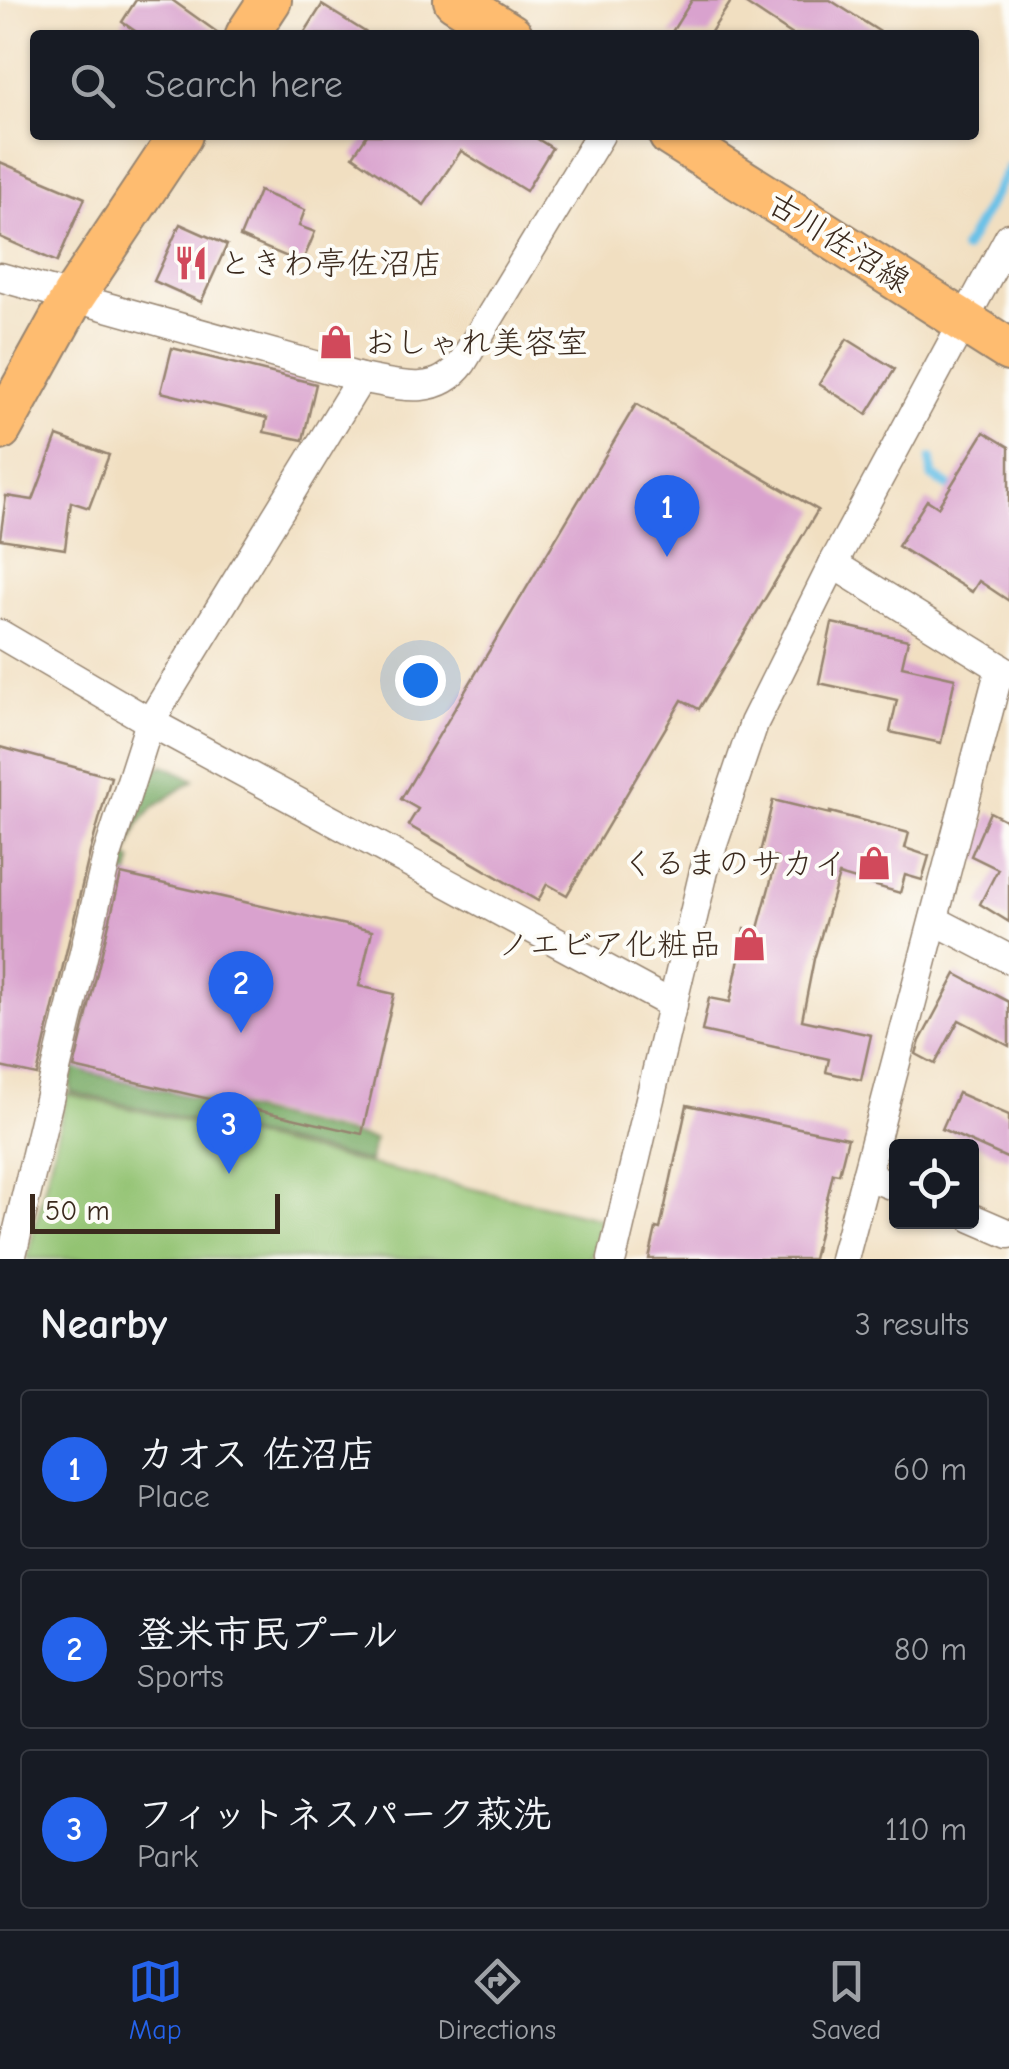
<!DOCTYPE html>
<html lang="en">
<head>
<meta charset="utf-8">
<style>
  body { margin:0; font-family:"Comic Neue","Klee One",sans-serif; background:#242831; color:#f1f3f6 }
  .controls { position:absolute; right:30px; bottom:30px; display:grid; overflow:hidden; border-radius:10px; box-shadow:0 2px 8px #0004 }
  .controls button { width:90px; height:90px; display:grid; place-items:center; padding:0; border:0; border-bottom:2px solid #363941; background:#171b24; color:#f1f3f6; font:50px sans-serif }
  .scale { position:absolute; left:30px; bottom:25px; width:250px; box-sizing:border-box; padding-left:10px; border:5px solid #3b2a1e; border-top:0; font-size:28px; line-height:35px; white-space:nowrap; color:#3b2a1e; -webkit-text-stroke:8px #fdfcf7; paint-order:stroke }
  .you { position:absolute; left:420px; top:680px; width:35px; height:35px; margin:-25px; border:8px solid #fff; border-radius:50%; background:#1a73e8; box-shadow:0 0 0 15px #1a73e833 }
  .badge { display:grid; place-items:center; width:65px; height:65px; border-radius:50%; background:#2563eb; color:#fff; font-size:32px; font-weight:700 }
  .pin { position:absolute; translate:-50% -82px; filter:drop-shadow(0 2px 5px #0008) }
  .pin::after { content:''; position:absolute; top:52px; width:35px; height:30px; background:inherit; clip-path:polygon(0 0,100% 0,50% 100%) }
  .list { margin:0; padding:0; list-style:none }
  h2 { display:flex; justify-content:space-between; align-items:center; height:130px; margin:0; padding:0 40px; font-size:42px }
  h2 small { font-size:32px; font-weight:400; color:#9ea1a6 }
  .list li { display:grid; grid-template-columns:65px 1fr auto; gap:30px; align-items:center; box-sizing:border-box; height:160px; margin:0 20px 20px; padding:0 20px; border:2px solid #363941; border-radius:10px }
  .list b { display:block; font-size:38px; white-space:nowrap }
  .list p { margin:0; font-size:32px; white-space:nowrap; color:#9ea1a6 }
  .list em { font-size:32px; font-style:normal; color:#9ea1a6 }
  .icon { flex:none; width:55px; height:55px; fill:none; stroke:currentColor; stroke-width:2; stroke-linecap:round; stroke-linejoin:round }
  .map { position:relative; flex:none; width:1009px; height:1259px; overflow:hidden }
  .search { position:absolute; background:#171b24; box-shadow:0 2px 8px #0004; left:30px; right:30px; top:30px; height:110px; display:flex; align-items:center; gap:25px; box-sizing:border-box; padding:0 35px; border-radius:10px; color:#9ea1a6; font-size:38px }
  .sheet { height:670px; background:#171b24 }
  nav { display:flex; justify-content:space-around; align-items:center; box-sizing:border-box; height:140px; border-top:2px solid #363941; background:#171b24; font-size:28px; color:#9ea1a6 }
  nav a { display:grid; justify-items:center; gap:5px }
  nav .on { color:#2563eb }
  .map>svg:first-child { display:block }
  .green { fill:#93c372; stroke:#677648; stroke-width:2.5 }
  .forest { fill:#76a964; stroke:#586a41; stroke-width:2.5 }
  .lines { fill:none; stroke-linecap:round; stroke-linejoin:round }
  .stream { stroke:#6ac1e7; stroke-width:10 }
  .building { fill:#d9a2ce }
  .street-casing { stroke:#968470; stroke-width:31 }
  .primary-casing { stroke:#968470; stroke-width:46 }
  .street { stroke:#fff; stroke-width:28 }
  .primary { stroke:#febc70; stroke-width:42 }
  .labels { text-anchor:middle; dominant-baseline:central; stroke-width:8; stroke-linejoin:round; paint-order:stroke }
  .street-label { font-size:32px; fill:#3b2a1e; stroke:#fdfcf7 }
  .poi-label { font-size:32px; fill:#3b2a1e; stroke:#fdfcf7; text-anchor:start }
</style>
</head>
<body>
<div class="map">
<svg width="1009" height="1259" viewBox="0 0 1009 1259">
  <rect width="100%" height="100%" fill="#fdfcf7"/>
  <filter id="ink" filterUnits="userSpaceOnUse"><feTurbulence type="fractalNoise" baseFrequency=".01" numOctaves="2"/><feDisplacementMap in="SourceGraphic" scale="20" xChannelSelector="R" yChannelSelector="G"/><feConvolveMatrix kernelMatrix="1 2 1 2 8 2 1 2 1" color-interpolation-filters="sRGB"/></filter>
  <filter id="wash" filterUnits="userSpaceOnUse"><feTurbulence type="fractalNoise" baseFrequency=".0048" numOctaves="4" result="noise"/><feDisplacementMap in="SourceGraphic" scale="40" xChannelSelector="R" yChannelSelector="G"/><feGaussianBlur stdDeviation="2.25" result="paint"/><feColorMatrix in="noise" values="0 0 0 0 0 0 0 0 0 0 0 0 0 0 0 0 0 1.4 0 .05"/><feComposite in="paint" operator="in"/></filter>
  <g filter="url(#wash)">
    <rect width="100%" height="100%" fill="#f1dfc1"/>
    <polygon class="green" points="67,1094 601,1219 591,1259 27,1259"/>
    <polygon class="forest" points="164,765 194,780 154,807 138,825 127,857 132,861 86,1072 374,1140 369,1162 71,1092 70,1085 123,857 154,770"/>
    <g class="lines">
      <g class="stream">
        <polyline points="964,249 1009,168"/>
        <polyline points="931,459 932,476 959,493"/>
      </g>
    </g>
    <g id="blocks">
      <g class="building">
        <polygon points="136,0 172,0 221,35 141,35 122,22"/>
        <polygon points="692,0 732,0 709,35 670,35"/>
        <polygon points="740,0 830,0 885,35 793,35"/>
        <polygon points="322,5 370,35 303,35"/>
        <polygon points="367,135 531,135 552,148 526,191 461,151 424,205 353,156"/>
        <polygon points="0,162 85,198 57,262 0,237"/>
        <polygon points="259,191 305,210 299,226 315,232 302,263 240,237"/>
        <polygon points="180,224 227,245 201,302 154,281"/>
        <polygon points="847,339 895,369 867,414 819,384"/>
        <polygon points="172,348 316,384 303,440 264,432 267,418 161,392"/>
        <polygon points="636,404 818,510 699,709 682,700 567,895 547,884 538,901 408,825 418,809 401,799"/>
        <polygon points="984,432 1009,447 1009,601 979,581 972,592 898,546 927,500 938,507"/>
        <polygon points="57,436 109,455 89,508 71,502 65,549 0,539 6,496 33,500"/>
        <polygon points="832,623 908,640 902,666 955,678 941,743 890,732 897,700 819,683"/>
        <polygon points="0,747 111,777 90,852 37,1075 0,1067"/>
        <polygon points="773,800 830,814 830,812 909,833 905,848 929,856 922,880 905,875 900,893 839,875 814,959 802,1020 871,1035 861,1080 826,1072 829,1059 702,1031 709,998 730,1002 745,929 757,932 777,858 760,853"/>
        <polygon points="990,812 1009,822 1009,922 980,904 998,869 971,856"/>
        <polygon points="121,874 372,931 359,986 394,994 362,1134 74,1068"/>
        <polygon points="956,974 1009,1002 1009,1046 959,1020 935,1064 916,1054 920,1041"/>
        <polygon points="958,1093 1009,1115 1009,1159 942,1129"/>
        <polygon points="687,1105 848,1138 839,1174 833,1173 813,1259 649,1259 656,1228 660,1229"/>
      </g>
    </g>
  </g>
  <g filter="url(#ink)">
    <use href="#blocks" fill-opacity="0" stroke="#968470" stroke-width="2.5"/>
    <g class="lines">
      <g class="street-casing">
        <g id="street">
          <path d="M0,277L361,378C398,385 436,398 462,363L600,135"/>
          <polyline points="833,564 1009,673"/>
          <polyline points="0,634 150,722 673,1005"/>
          <polyline points="934,920 1009,959"/>
          <polyline points="866,1175 896,1187"/>
          <polyline points="972,1218 1009,1234"/>
          <polyline points="11,1259 107,856 150,722 361,378"/>
          <polyline points="612,1259 704,871 754,723 833,564 1009,237"/>
          <polyline points="844,1259 1000,668"/>
        </g>
      </g>
      <g class="primary-casing">
        <g id="primary">
          <polyline points="455,0 511,35"/>
          <polyline points="247,35 270,0"/>
          <polyline points="670,135 1009,350"/>
          <polyline points="0,429 73,297 181,135"/>
        </g>
      </g>
      <use href="#street" class="street"/>
      <use href="#primary" class="primary"/>
    </g>
  </g>
  <defs>
    <g id="restaurant-bare" transform="scale(2.7)"><path d="M-5-6h1v4h1v-4h1v4h1v-4h1v5L-1.5 .5V6h-2V.5L-5-1ZM5-6V6H3V1.5H1.5Q1.5-4 5-6Z" fill="#d1495b" stroke="#fdfcf7" stroke-width="2.5" paint-order="stroke"/></g>
    <g id="shop-bare" transform="scale(2.7)"><path d="M-5-2.5h2.3a2.7 3.5 0 0 1 5.4 0H5L5.5 6h-11ZM-1.5-2.5h3a1.5 2.3 0 0 0-3 0Z" fill="#d1495b" stroke="#fdfcf7" stroke-width="2.5" paint-order="stroke"/></g>
  </defs>
  <g fill-rule="evenodd">
    <use href="#restaurant-bare" x="191" y="263"/>
    <use href="#shop-bare" x="336" y="342"/>
    <use href="#shop-bare" x="874" y="863"/>
    <use href="#shop-bare" x="749" y="944"/>
  </g>
  <g class="labels">
    <g class="street-label">
      <text transform="translate(839 242) rotate(32)">古川佐沼線</text>
    </g>
    <g class="poi-label">
      <text x="219" y="263">ときわ亭佐沼店</text>
      <text x="364" y="342">おしゃれ美容室</text>
      <text x="846" y="863" text-anchor="end">くるまのサカイ</text>
      <text x="721" y="944" text-anchor="end">ノエビア化粧品</text>
    </g>
  </g>
</svg>
<div class="controls">
<button><svg class="icon" aria-label="locate" viewBox="0 0 24 24"><circle cx="12" cy="12" r="6"/><path d="M12 2v4M12 18v4M2 12h4M18 12h4"/></svg></button>
</div>
<div class="scale">50 m</div>
<div class="you"></div>
<div class="pin badge" style="left:667px;top:557px">1</div>
<div class="pin badge" style="left:241px;top:1033px">2</div>
<div class="pin badge" style="left:229px;top:1174px">3</div>
<div class="search"><svg class="icon" aria-label="search" viewBox="0 0 24 24"><circle cx="10" cy="10" r="6"/><path d="M15 15l6 6"/></svg>Search here</div>
</div>
<section class="sheet">
<h2>Nearby<small>3 results</small></h2>
<ul class="list">
<li><span class="badge">1</span><div><b>カオス 佐沼店</b><p>Place</p></div><em>60 m</em></li>
<li><span class="badge">2</span><div><b>登米市民プール</b><p>Sports</p></div><em>80 m</em></li>
<li><span class="badge">3</span><div><b>フィットネスパーク萩洗</b><p>Park</p></div><em>110 m</em></li>
</ul>
</section>
<nav>
<a class="on"><svg class="icon" aria-label="map" viewBox="0 0 24 24"><path d="M3 6l6-2 6 2 6-2v14l-6 2-6-2-6 2zM9 4v14M15 6v14"/></svg>Map</a>
<a><svg class="icon" aria-label="directions" viewBox="0 0 24 24"><path d="M12 3l9 9-9 9-9-9zM9 14v-3h6M13 9l2 2-2 2"/></svg>Directions</a>
<a><svg class="icon" aria-label="saved" viewBox="0 0 24 24"><path d="M7 4h10v16l-5-4-5 4z"/></svg>Saved</a>
</nav>
</body>
</html>
